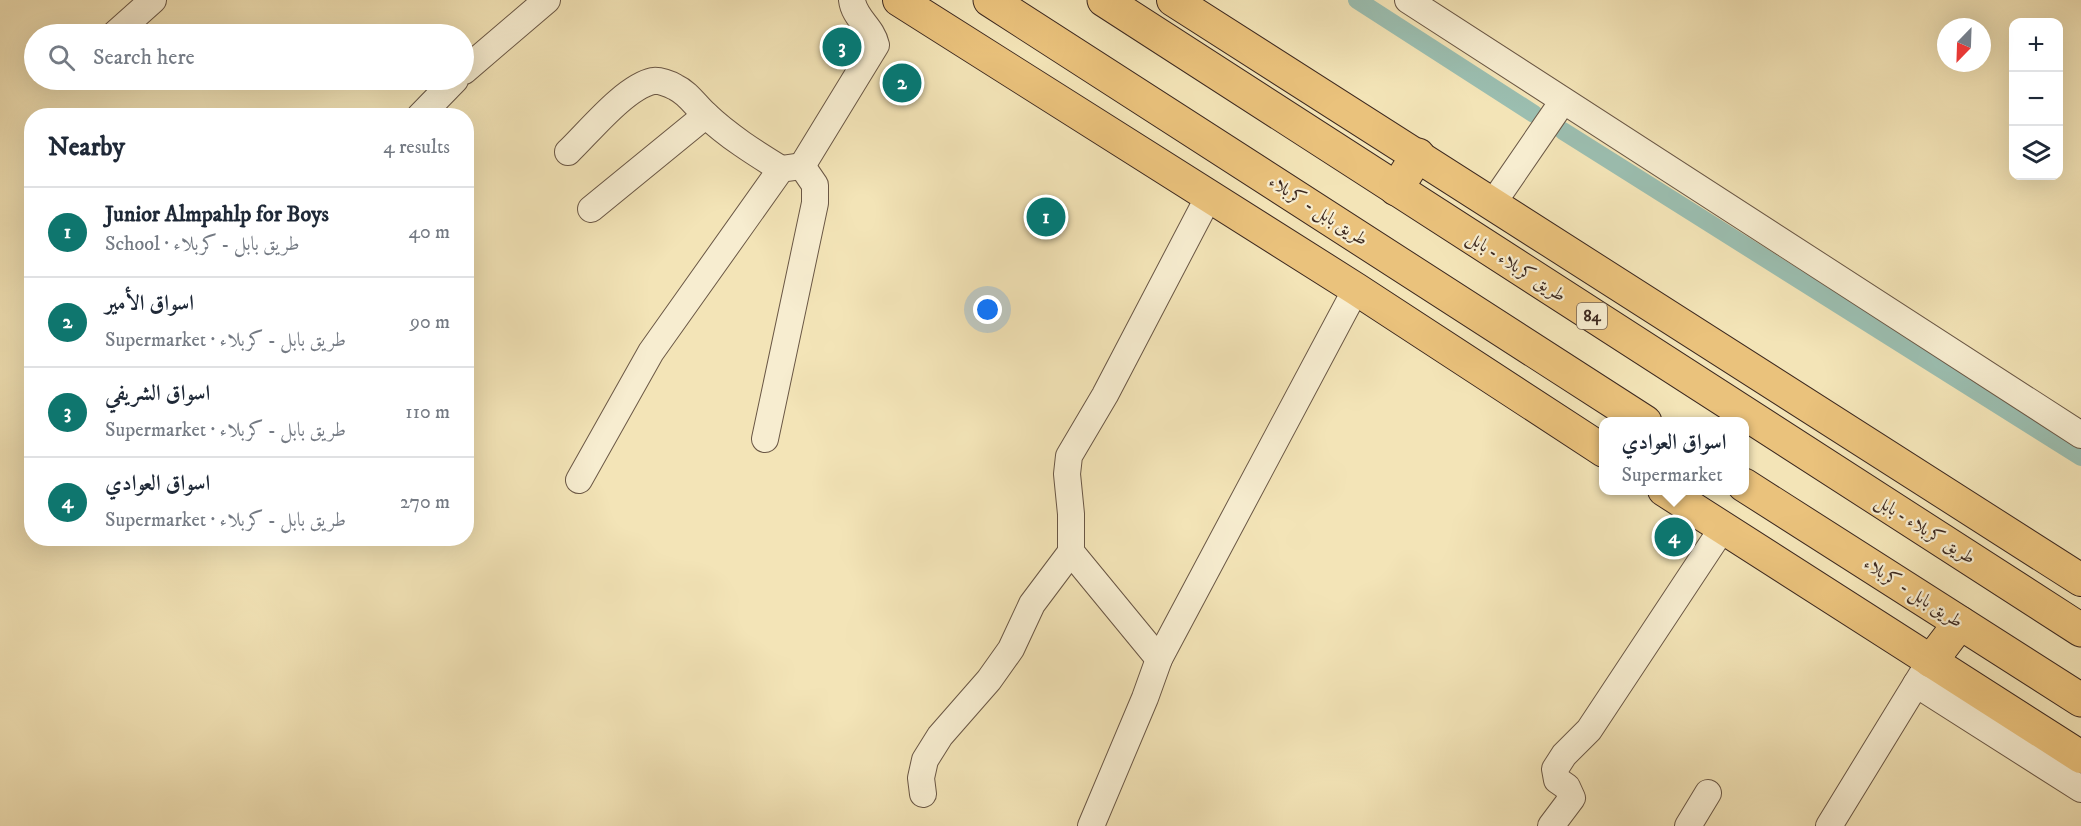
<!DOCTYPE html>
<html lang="en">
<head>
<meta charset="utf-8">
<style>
  body { margin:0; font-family:"IM FELL DW Pica",Amiri,serif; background:#f2f2f3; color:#1f2937 }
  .controls { position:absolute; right:18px; top:18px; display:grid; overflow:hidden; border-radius:12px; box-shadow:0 6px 24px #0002 }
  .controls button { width:54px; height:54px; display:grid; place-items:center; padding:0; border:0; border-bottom:2px solid #e0e1e3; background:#fff; color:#1f2937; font:30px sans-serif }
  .compass { position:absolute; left:1937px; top:18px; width:54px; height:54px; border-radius:50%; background:#fff; box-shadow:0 6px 24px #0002; rotate:203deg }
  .you { position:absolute; left:988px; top:310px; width:21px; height:21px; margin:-15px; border:4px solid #fff; border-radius:50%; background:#1a73e8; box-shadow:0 0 0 9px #1a73e833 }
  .badge { display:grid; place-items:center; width:39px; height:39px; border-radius:50%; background:#0f766e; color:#fff; font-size:20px; font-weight:700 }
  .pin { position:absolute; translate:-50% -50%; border:3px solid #fff; box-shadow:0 2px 6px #0006 }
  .popup { position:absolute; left:1599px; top:417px; width:150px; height:78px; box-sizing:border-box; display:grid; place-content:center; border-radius:12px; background:#fff; filter:drop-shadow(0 2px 4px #0005); font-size:20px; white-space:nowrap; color:#747a83 }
  .popup b { font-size:22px; color:#1f2937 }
  .popup::after { content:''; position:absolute; left:50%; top:100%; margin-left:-12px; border:12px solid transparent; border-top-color:#fff }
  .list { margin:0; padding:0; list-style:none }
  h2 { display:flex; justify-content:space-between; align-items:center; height:78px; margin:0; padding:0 24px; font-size:26px }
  h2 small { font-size:20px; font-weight:400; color:#747a83 }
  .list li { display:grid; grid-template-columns:39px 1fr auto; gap:18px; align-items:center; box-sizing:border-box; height:90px; padding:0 24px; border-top:2px solid #e0e1e3 }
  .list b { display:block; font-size:22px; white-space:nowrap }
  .list p { margin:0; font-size:20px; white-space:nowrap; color:#747a83 }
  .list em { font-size:20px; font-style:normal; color:#747a83 }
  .icon { flex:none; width:33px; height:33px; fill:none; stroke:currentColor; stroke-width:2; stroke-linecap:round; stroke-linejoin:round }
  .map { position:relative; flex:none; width:2081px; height:826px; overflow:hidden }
  .search { position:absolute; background:#fff; box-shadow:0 6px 24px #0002; left:24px; top:24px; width:450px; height:66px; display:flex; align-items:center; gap:15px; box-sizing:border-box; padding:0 21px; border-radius:33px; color:#747a83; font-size:22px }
  .panel { position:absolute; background:#fff; box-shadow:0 6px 24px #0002; left:24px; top:108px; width:450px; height:438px; border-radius:24px }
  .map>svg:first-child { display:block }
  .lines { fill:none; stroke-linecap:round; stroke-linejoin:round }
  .canal { stroke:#9bbeb0; stroke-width:18 }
  .minor-casing { stroke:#6a5745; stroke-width:28 }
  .major-casing { stroke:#3c281f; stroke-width:34 }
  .highway-casing { stroke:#3c281f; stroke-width:35 }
  .minor { stroke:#f7edd0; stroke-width:26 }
  .major { stroke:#eac27c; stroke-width:32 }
  .highway { stroke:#eac27c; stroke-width:33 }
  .labels { text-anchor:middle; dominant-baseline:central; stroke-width:4.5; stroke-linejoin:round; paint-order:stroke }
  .shield { fill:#f7edd0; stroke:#746354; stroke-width:1.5 }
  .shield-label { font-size:16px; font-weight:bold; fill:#3c281f }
  .street-label { font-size:18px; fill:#3c281f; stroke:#f7edd0 }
</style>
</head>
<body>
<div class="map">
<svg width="2081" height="826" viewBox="0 0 2081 826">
  <rect width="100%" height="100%" fill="#f3e4b7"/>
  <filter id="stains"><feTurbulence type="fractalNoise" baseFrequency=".00333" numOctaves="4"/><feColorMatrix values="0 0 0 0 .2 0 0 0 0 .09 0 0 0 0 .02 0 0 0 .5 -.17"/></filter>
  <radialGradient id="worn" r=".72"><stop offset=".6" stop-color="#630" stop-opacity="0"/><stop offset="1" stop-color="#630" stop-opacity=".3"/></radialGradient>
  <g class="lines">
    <g class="canal">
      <polyline points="1357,0 1534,114"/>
      <polyline points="1563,131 2081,457"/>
    </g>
    <g class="minor-casing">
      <g id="minor">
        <polyline points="1408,0 2081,435"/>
        <polyline points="115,34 153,0"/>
        <polyline points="464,71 547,0"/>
        <polyline points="420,116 455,80"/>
        <path d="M568,152C589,132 625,87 653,81C659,80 670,84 675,87C688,93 695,105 706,115C728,136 755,153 781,169"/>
        <path d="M802,166L876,45C872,27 854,18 852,0"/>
        <polyline points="1493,203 1563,101"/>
        <polyline points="591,209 706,115"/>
        <polyline points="765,439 815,203 815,185 802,166"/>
        <polyline points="579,480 651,352 781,169 802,166"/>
        <polyline points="1159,659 1071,552 1071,514 1067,474 1069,456 1105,395 1209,196"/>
        <polyline points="1916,684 2081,789"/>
        <polyline points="923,794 921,778 925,760 940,736 989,680 1011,649 1032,604 1071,552"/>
        <polyline points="1091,826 1145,698 1159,659 1356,289"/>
        <polyline points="1551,826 1572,798 1567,787 1557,780 1555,769 1564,755 1589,730 1722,529"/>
        <polyline points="1688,826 1708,793"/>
        <polyline points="1829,826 1924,671"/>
      </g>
    </g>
    <g class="major-casing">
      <g id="major">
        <polyline points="899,0 1356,289 1604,451"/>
        <polyline points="1173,0 2081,580"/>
        <polyline points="1664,490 2081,757"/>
      </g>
    </g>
    <g class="highway-casing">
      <g id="highway">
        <polyline points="990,0 1645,422"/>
        <polyline points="1104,0 2081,630"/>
        <polyline points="1396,189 1418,155"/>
        <polyline points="1744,485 2081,700"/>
        <polyline points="1931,661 1960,623"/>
      </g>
    </g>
    <use href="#minor" class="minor"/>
    <use href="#major" class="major"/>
    <use href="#highway" class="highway"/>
  </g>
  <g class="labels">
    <rect class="shield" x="1577" y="303" width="30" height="26" rx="4.5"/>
    <g class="shield-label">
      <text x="1592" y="316">84</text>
    </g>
    <g class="street-label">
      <text transform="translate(1318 211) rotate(33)">طريق بابل - كربلاء</text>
      <text transform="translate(1516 267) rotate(33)">طريق كربلاء - بابل</text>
      <text transform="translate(1925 530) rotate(32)">طريق كربلاء - بابل</text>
      <text transform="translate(1913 593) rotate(33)">طريق بابل - كربلاء</text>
    </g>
  </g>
  <rect width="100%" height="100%" filter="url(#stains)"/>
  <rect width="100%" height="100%" fill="url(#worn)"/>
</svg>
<div class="controls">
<button>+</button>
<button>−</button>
<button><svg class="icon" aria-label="layers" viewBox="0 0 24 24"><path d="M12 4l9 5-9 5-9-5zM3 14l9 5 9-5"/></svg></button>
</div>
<svg class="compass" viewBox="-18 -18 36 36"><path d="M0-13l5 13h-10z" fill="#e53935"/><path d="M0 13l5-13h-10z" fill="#747a83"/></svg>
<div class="you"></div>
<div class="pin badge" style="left:1046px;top:217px">1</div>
<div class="pin badge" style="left:902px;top:83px">2</div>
<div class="pin badge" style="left:842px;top:47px">3</div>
<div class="pin badge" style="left:1674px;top:537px">4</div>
<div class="popup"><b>اسواق العوادي</b>Supermarket</div>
<div class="search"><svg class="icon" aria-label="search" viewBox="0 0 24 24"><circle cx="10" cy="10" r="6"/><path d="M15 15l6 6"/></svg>Search here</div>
<section class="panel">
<h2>Nearby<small>4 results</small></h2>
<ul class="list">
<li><span class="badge">1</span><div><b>Junior Almpahlp for Boys</b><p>School · طريق بابل - كربلاء</p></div><em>40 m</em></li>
<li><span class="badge">2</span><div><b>اسواق الأمير</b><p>Supermarket · طريق بابل - كربلاء</p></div><em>90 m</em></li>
<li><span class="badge">3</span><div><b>اسواق الشريفي</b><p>Supermarket · طريق بابل - كربلاء</p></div><em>110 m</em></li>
<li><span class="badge">4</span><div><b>اسواق العوادي</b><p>Supermarket · طريق بابل - كربلاء</p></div><em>270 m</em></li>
</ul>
</section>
</div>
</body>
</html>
